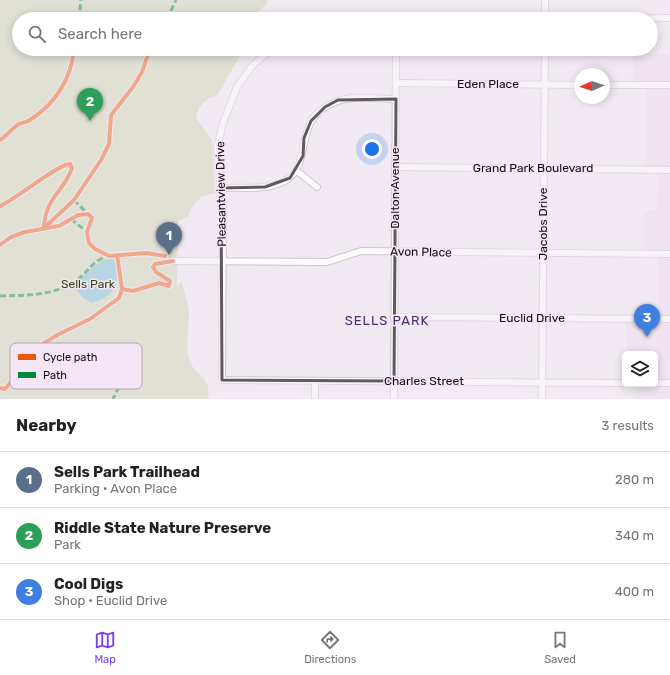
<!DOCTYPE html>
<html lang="en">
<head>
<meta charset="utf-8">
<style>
  body { margin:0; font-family:Rubik,sans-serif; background:#f6f6f6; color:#222 }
  .controls { position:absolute; right:12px; bottom:12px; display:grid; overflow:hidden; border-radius:6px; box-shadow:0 2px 10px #0003 }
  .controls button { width:36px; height:36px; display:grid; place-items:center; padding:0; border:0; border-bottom:1px solid #e0e0e0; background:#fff; color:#222; font:20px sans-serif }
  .compass { position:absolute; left:574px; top:68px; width:36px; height:36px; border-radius:50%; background:#fff; box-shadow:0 2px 10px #0003; rotate:267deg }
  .you { position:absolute; left:372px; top:149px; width:14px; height:14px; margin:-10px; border:3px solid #fff; border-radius:50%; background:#1a73e8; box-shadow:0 0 0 6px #1a73e833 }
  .badge { display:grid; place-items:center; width:26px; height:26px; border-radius:50%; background:#7c3aed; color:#fff; font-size:13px; font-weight:700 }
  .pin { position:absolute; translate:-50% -33px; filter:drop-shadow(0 1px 2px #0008) }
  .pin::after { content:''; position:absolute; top:21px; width:14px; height:12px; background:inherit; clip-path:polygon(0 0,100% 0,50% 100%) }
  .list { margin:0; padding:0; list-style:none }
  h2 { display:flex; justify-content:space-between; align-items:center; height:52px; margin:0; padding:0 16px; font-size:17px }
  h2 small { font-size:13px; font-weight:400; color:#767676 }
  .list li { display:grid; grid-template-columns:26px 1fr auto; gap:12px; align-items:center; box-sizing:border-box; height:56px; padding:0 16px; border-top:1px solid #e0e0e0 }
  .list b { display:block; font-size:15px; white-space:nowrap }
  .list p { margin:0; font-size:13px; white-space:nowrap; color:#767676 }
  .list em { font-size:13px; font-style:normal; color:#767676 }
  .icon { flex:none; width:22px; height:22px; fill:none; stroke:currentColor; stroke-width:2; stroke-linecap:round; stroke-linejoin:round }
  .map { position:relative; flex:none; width:670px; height:399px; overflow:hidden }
  .search { position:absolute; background:#fff; box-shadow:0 2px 10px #0003; left:12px; right:12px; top:12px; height:44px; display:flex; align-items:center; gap:10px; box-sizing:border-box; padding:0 14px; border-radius:22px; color:#767676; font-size:15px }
  .sheet { height:220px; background:#fff }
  nav { display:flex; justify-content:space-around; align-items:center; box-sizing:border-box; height:56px; border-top:1px solid #e0e0e0; background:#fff; font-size:11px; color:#767676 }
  nav a { display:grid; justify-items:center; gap:2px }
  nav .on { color:#7c3aed }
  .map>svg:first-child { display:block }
  .commercial { fill:#eadeed }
  .green { fill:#cad6b2 }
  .water { fill:#72becf }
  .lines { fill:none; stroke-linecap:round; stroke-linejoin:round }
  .street-casing { stroke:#ccc6cc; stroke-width:8 }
  .street { stroke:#fdfcfd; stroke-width:6 }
  .quiet { stroke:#00873e; stroke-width:3; stroke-dasharray:6 3; stroke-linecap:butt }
  .cycleway-casing { stroke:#f5e6f6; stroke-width:6 }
  .cycleway { stroke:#e8590c; stroke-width:4 }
  .marked { fill:none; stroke:#605a60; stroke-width:3; stroke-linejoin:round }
  .labels { text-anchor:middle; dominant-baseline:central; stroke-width:3; stroke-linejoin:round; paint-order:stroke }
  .street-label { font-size:12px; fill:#120d12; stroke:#f5e6f6 }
  .park-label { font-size:12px; fill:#34440e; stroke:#f5e6f6 }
  .neighbourhood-label { font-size:13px; letter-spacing:1px; fill:#492f69; stroke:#f5e6f6 }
  .key { fill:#f5e6f6; stroke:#b1a5b2; stroke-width:1 }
  .key-label { font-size:11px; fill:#120d12 }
</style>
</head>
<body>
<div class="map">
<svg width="670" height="399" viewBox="0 0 670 399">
  <rect width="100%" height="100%" fill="#f2eaf2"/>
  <polygon class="commercial" points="633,54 670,54 670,399 636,399 636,384 655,384 655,354 627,354 626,318 658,318 658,251 644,251 644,211 657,210 658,170 645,169 647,85 633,85"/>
  <path class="green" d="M0,0H267V4L248,19H19V49H244L218,94L208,99L199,107L196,118L212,140L215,193C198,197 194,201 188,217L178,221L177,285L182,282C184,292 189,304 189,315C189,330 185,344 189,359C194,376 212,375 208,399H0Z"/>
  <path class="water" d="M114,258C120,283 118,294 92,303C85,300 72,291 78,282C80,279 84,276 87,273C96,264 101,260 114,258Z"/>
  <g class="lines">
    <g class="street-casing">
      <g id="street">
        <polyline points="545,0 545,19"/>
        <polyline points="344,19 393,19"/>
        <polyline points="523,19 578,19"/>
        <polyline points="596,19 670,18"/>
        <polyline points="271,49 252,66 237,87 223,123 217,148 223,210 222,380 625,383"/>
        <polyline points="396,83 580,85"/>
        <polyline points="604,85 670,85"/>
        <polyline points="395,167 670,170"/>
        <polyline points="297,171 317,187"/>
        <path d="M221,188C239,187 261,190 278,184C319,171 286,118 338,101C355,95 378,99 396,99"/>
        <polyline points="173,261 327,262 361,251 670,254"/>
        <polyline points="394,317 670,319"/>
        <polyline points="655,383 670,383"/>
        <polyline points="315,399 315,381"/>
        <polyline points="394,399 396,49"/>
        <polyline points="542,399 545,49"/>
      </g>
    </g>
    <use href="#street" class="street"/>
    <g class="quiet">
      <polyline points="79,19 81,0"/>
      <polyline points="167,19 176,0"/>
      <polyline points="74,200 88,214"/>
      <polyline points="71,219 87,232"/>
      <path d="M0,296C25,295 46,296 70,285C86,277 89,261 109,256"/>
      <path d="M29,359L107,360L124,357L132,360L133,364C128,377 118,386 113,399"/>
    </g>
    <g class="cycleway-casing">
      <g id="cycleway">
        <path d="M0,140C7,136 12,128 19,124C23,122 27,122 30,120C56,103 71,79 74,49"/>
        <path d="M0,206C15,200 61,162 70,164L72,168C64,192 45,197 44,228"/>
        <polyline points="44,228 74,200 101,160 109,144 111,115 133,87 142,72 150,49"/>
        <polyline points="0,245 11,237 25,232 59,226 78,215 88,214 92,218 87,232 89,243 95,249 109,256 146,253 165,256"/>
        <polyline points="122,289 133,291 159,283 169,286 170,281 156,272 153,267 155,264 173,261"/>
        <polyline points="0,388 5,389 15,377 18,369 39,346 59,334 90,319 119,298 122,289 117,255"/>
      </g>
    </g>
    <use href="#cycleway" class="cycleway"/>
  </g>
  <path d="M0 0H670V399H0ZM396,99L394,381L222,380L221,188L265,187L290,178L303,156L304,138L311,121L325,107L338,100Z" fill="#f2eaf2" fill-opacity=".55" fill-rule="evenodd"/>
  <path class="marked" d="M396,99L394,381L222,380L221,188L265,187L290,178L303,156L304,138L311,121L325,107L338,100Z"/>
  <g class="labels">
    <g class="street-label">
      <text x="488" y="84">Eden Place</text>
      <text x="533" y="168">Grand Park Boulevard</text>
      <text transform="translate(395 188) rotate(-90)">Dalton Avenue</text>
      <text transform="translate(221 194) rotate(-91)">Pleasantview Drive</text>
      <text transform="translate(543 224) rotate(-90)">Jacobs Drive</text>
      <text transform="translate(421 252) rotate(1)">Avon Place</text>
      <text x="532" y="318">Euclid Drive</text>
      <text x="424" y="381">Charles Street</text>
    </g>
    <g class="park-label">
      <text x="88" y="284">Sells Park</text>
    </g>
    <g class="neighbourhood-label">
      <text x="387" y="320">SELLS PARK</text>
    </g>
  </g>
  <rect x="10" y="343" width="132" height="46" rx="6" class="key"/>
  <rect x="18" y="354" width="18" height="6" fill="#e8590c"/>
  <rect x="18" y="372" width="18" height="6" fill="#00873e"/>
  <g class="key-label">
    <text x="43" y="361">Cycle path</text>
    <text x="43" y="379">Path</text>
  </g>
</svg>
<div class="controls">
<button><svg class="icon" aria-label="layers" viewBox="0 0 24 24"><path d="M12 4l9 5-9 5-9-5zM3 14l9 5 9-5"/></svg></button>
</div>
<svg class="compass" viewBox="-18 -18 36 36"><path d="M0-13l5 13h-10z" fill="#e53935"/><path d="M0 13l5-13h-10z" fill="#767676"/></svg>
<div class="you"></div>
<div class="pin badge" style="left:169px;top:255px;background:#5c6f8a">1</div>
<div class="pin badge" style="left:90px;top:121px;background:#2e9e5b">2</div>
<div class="pin badge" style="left:647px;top:337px;background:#3f7fe0">3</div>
<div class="search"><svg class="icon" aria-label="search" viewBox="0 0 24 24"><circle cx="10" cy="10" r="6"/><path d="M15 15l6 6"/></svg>Search here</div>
</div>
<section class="sheet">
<h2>Nearby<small>3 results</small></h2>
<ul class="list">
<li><span class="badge" style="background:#5c6f8a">1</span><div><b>Sells Park Trailhead</b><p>Parking · Avon Place</p></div><em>280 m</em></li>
<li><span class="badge" style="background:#2e9e5b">2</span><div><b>Riddle State Nature Preserve</b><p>Park</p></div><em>340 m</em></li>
<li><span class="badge" style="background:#3f7fe0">3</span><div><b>Cool Digs</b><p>Shop · Euclid Drive</p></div><em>400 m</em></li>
</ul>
</section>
<nav>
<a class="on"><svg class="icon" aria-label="map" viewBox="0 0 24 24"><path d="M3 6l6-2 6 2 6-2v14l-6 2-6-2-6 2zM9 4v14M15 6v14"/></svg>Map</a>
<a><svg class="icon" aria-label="directions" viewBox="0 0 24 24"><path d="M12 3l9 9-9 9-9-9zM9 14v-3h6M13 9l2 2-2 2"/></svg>Directions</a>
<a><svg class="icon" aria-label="saved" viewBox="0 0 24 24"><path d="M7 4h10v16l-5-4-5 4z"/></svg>Saved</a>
</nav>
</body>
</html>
